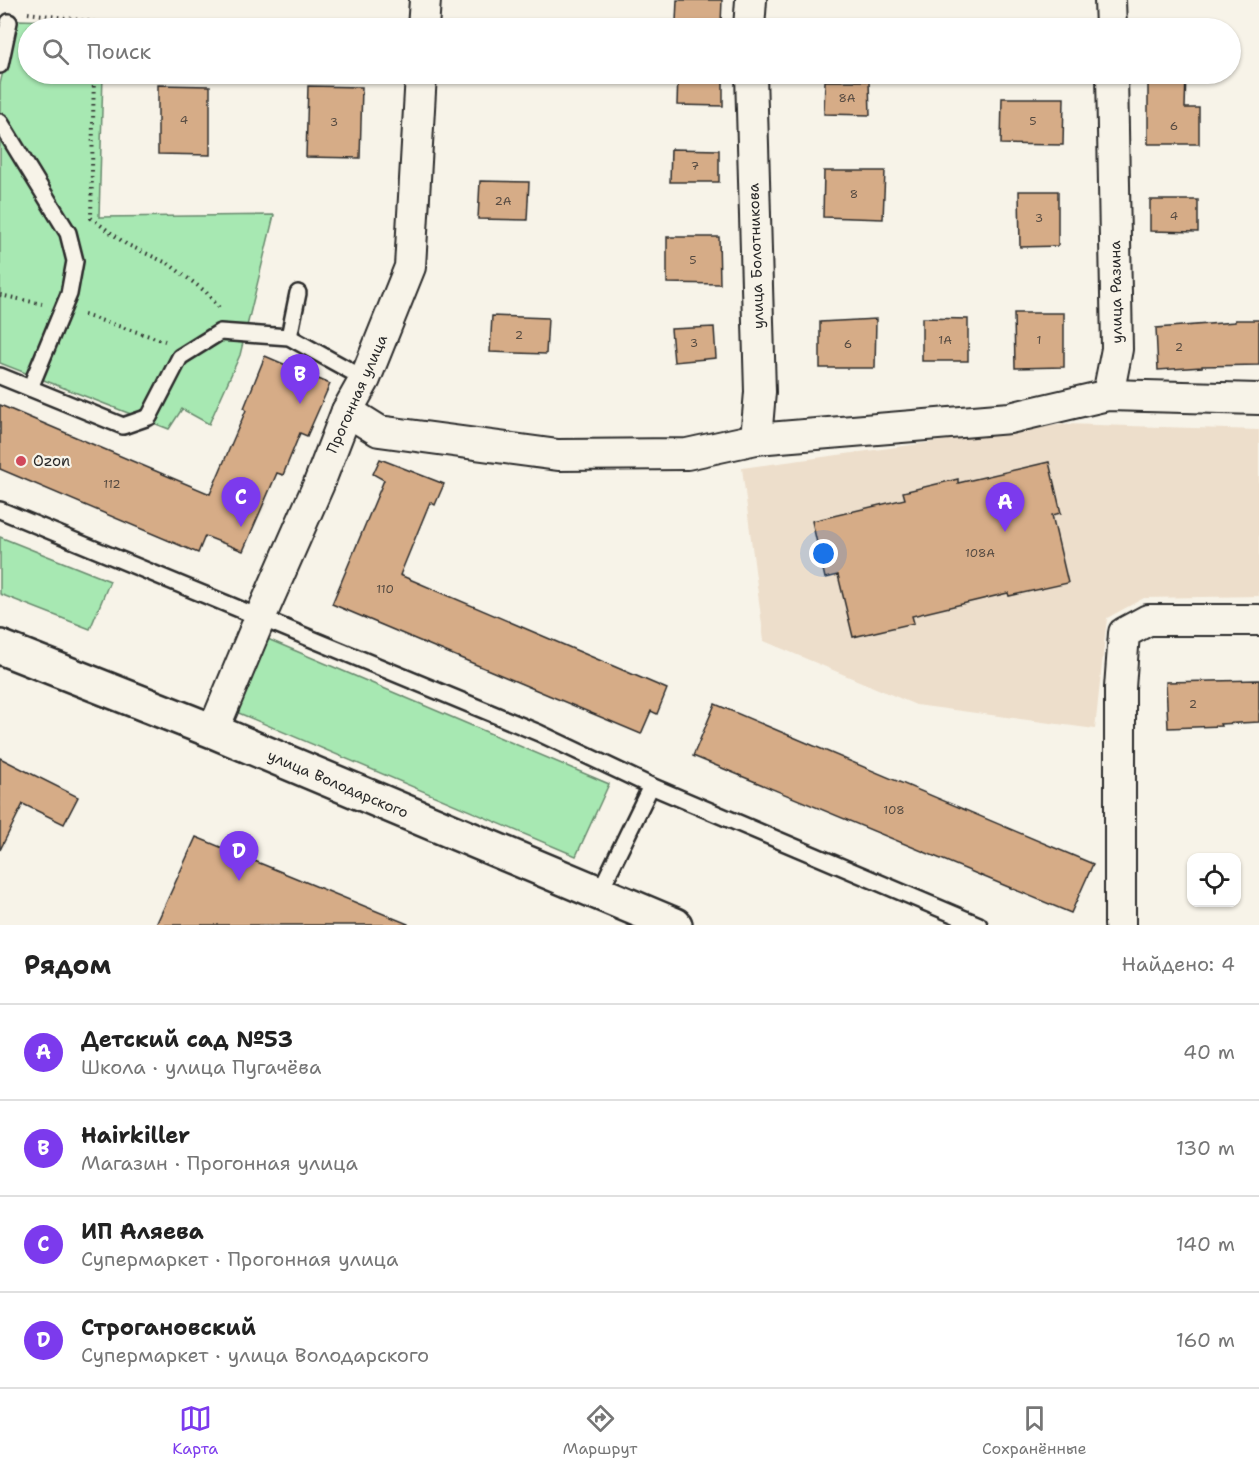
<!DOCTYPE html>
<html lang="ru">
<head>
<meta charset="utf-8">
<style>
  body { margin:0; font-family:"Shantell Sans",sans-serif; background:#f2f2f2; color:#222 }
  .controls { position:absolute; right:18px; bottom:18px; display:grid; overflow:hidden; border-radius:12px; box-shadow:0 2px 4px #0004 }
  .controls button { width:54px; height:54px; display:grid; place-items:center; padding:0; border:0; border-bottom:2px solid #e0e0e0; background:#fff; color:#222; font:30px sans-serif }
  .you { position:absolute; left:824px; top:554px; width:21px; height:21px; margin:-15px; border:4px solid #fff; border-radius:50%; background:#1a73e8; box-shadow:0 0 0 9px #1a73e833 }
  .badge { display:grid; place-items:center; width:39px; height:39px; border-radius:50%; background:#7c3aed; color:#fff; font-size:20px; font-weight:700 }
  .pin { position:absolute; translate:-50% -50px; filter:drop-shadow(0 2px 3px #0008) }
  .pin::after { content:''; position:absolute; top:32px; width:21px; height:18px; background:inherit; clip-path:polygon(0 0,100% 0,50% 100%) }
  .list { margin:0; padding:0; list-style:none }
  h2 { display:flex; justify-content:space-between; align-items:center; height:78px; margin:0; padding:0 24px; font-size:26px }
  h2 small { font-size:20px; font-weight:400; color:#767676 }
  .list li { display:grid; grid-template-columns:39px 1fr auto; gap:18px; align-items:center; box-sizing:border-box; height:96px; padding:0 24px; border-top:2px solid #e0e0e0 }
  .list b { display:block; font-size:22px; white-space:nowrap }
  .list p { margin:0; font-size:20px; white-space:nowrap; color:#767676 }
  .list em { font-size:20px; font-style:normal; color:#767676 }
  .icon { flex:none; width:33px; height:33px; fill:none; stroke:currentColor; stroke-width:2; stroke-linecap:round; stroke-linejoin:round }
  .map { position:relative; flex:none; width:1259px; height:925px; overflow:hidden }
  .search { position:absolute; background:#fff; box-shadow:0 2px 4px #0004; left:18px; right:18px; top:18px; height:66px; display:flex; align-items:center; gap:15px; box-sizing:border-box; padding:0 21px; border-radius:33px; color:#767676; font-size:22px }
  .sheet { height:462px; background:#fff }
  nav { display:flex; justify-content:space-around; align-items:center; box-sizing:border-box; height:84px; border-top:2px solid #e0e0e0; background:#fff; font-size:16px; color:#767676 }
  nav a { display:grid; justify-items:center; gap:3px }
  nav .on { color:#7c3aed }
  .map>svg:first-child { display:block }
  .built { fill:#eddecb }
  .green { fill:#a7e8b2; stroke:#698a6e; stroke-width:1.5 }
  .building { fill:#d6ac87; stroke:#2b2b2b; stroke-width:1.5 }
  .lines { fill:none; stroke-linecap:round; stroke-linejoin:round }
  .service-casing { stroke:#2b2b2b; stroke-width:20 }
  .minor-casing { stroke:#2b2b2b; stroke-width:34 }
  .secondary-casing { stroke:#2b2b2b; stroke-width:38 }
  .path { stroke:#2b2b2b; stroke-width:4; stroke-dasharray:1.5 4.5; stroke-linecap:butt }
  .service { stroke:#f7f3e8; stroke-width:15 }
  .minor { stroke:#f7f3e8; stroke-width:30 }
  .secondary { stroke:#f7f3e8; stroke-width:33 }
  .poi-dot { fill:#d1495b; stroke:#f7f3e8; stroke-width:2 }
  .labels { text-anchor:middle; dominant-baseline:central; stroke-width:4.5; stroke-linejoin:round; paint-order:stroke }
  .number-label { font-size:12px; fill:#564b42 }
  .street-label { font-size:15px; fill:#2b2b2b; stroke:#f7f3e8 }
  .poi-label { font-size:15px; fill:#2b2b2b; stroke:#f7f3e8; text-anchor:start }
</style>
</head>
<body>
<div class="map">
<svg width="1259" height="925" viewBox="0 0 1259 925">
  <rect width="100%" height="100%" fill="#f7f3e8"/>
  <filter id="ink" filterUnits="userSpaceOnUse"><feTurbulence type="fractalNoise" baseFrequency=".0167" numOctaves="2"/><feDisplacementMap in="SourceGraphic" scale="12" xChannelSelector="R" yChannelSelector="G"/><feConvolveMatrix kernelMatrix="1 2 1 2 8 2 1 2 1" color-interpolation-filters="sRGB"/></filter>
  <g filter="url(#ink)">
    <polygon class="built" points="1065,424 1259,430 1259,596 1144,598 1107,618 1095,729 916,705 764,641 742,468"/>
    <g class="green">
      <polygon points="15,20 104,22 104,28 28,28 28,74 103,74 99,217 274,215 240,355 209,424 182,409 169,429 0,363 0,84"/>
      <polygon points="0,537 110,581 90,629 0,594"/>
      <polygon points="263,637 609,784 576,856 234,711"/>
    </g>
    <g class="building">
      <polygon points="677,0 722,0 721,24 676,22"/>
      <polygon points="678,74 723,74 723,106 677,105"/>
      <polygon points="1148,74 1186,74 1185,108 1199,108 1199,144 1148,144"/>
      <polygon points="825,81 869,81 870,115 824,114"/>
      <polygon points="158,85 210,86 210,155 158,154"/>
      <polygon points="308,86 362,87 360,158 306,157"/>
      <polygon points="1002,98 1064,98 1063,145 1001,144"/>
      <polygon points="671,149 719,150 719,182 670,182"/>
      <polygon points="824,171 885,171 883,219 823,217"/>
      <polygon points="480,181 529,182 527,220 478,219"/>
      <polygon points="1019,191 1058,191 1058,246 1020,247"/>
      <polygon points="1150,200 1198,200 1198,232 1150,231"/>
      <polygon points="667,237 719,237 720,284 667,283"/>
      <polygon points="1014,313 1064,313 1064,367 1015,368"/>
      <polygon points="492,316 548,318 546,354 490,352"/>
      <polygon points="922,318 968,319 968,361 922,361"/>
      <polygon points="876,319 875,368 820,368 820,322"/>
      <polygon points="1235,320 1259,320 1259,365 1202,366 1202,367 1158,370 1156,328 1235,322"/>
      <polygon points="714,327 716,358 674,362 671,329"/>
      <polygon points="265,356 330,384 307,436 300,433 283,475 277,473 243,551 205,536 198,553 0,469 0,405 210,494 246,410 244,408"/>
      <polygon points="380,459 444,484 435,505 430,502 400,575 667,689 657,714 651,711 641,734 332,604 384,480 373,474"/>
      <polygon points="1049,462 1061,513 1052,515 1068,583 1009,596 1008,593 912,616 914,623 853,637 838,575 825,578 812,521 905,499 903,492 958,479 958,483"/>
      <polygon points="1259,680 1259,722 1220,724 1221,726 1168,728 1166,682"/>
      <polygon points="715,704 1093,864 1071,913 693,756"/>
      <polygon points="0,758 78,797 64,824 23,804 0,850"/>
      <polygon points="196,837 408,924 408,925 156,925"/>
    </g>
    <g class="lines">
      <g class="service-casing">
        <g id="service">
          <polyline points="0,65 9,22"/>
          <polyline points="0,122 68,233 75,261 69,294 30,388"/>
          <polyline points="289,337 298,293"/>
          <polyline points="0,376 123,426 149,417 180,357 220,332 289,337 365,379"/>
          <polyline points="0,510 539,733 651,786 979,925"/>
          <polyline points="599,893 651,786"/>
        </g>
      </g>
      <g class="minor-casing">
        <g id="minor">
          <polyline points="1110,0 1111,28"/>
          <polyline points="423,28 425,0"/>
          <polyline points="749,28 751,0"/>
          <polyline points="751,74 760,392 756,439"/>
          <polyline points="1108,395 1117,349 1112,74"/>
          <polyline points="347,411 379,431 558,455 687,454 756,439 1010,418 1108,395 1259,399"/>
          <polyline points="213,731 260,618 318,486 347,411 365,379 410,267 421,74"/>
          <polyline points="1120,925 1120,688 1124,633 1148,620 1259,620"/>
        </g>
      </g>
      <g class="secondary-casing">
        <polyline id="secondary" points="0,647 213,731 675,925"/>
      </g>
      <g class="path">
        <polyline points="28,13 95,22 95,28"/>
        <polyline points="94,74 91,218 126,244 169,264 206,292 221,310"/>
        <polyline points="0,295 42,304"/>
        <polyline points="84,315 165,341"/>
      </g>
      <use href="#service" class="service"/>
      <use href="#minor" class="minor"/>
      <use href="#secondary" class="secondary"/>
    </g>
  </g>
  <circle class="poi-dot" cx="21" cy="461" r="6"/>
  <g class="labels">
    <g class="number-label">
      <text x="847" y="98">8А</text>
      <text x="184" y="120">4</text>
      <text x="1033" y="121">5</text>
      <text x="334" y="122">3</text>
      <text x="1174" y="126">6</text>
      <text x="695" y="166">7</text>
      <text x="854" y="194">8</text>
      <text x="503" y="201">2А</text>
      <text x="1174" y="216">4</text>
      <text x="1039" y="218">3</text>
      <text x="693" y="260">5</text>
      <text x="519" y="335">2</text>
      <text x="945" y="340">1А</text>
      <text x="1039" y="340">1</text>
      <text x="694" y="343">3</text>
      <text x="848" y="344">6</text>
      <text x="1179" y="347">2</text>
      <text x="112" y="484">112</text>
      <text x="980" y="553">108А</text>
      <text x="385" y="589">110</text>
      <text x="1193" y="704">2</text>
      <text x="894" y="810">108</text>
    </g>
    <g class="street-label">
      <text transform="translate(756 256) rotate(-92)">улица Болотникова</text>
      <text transform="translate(1116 292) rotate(-91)">улица Разина</text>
      <text transform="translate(357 394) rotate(-66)">Прогонная улица</text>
      <text transform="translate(338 784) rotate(23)">улица Володарского</text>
    </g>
    <g class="poi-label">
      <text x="33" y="461">Ozon</text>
    </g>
  </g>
</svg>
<div class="controls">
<button><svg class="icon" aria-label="locate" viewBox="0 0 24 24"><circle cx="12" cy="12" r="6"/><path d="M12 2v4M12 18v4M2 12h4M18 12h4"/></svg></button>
</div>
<div class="you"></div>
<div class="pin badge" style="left:1005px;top:532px">A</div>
<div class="pin badge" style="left:300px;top:404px">B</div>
<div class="pin badge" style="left:241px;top:527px">C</div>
<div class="pin badge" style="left:239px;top:881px">D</div>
<div class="search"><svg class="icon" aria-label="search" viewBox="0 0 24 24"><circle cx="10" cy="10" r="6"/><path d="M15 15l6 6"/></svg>Поиск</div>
</div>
<section class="sheet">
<h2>Рядом<small>Найдено: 4</small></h2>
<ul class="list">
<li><span class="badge">A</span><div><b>Детский сад №53</b><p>Школа · улица Пугачёва</p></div><em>40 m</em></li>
<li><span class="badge">B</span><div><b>Hairkiller</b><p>Магазин · Прогонная улица</p></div><em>130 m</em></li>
<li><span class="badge">C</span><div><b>ИП Аляева</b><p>Супермаркет · Прогонная улица</p></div><em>140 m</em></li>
<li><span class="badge">D</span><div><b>Строгановский</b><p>Супермаркет · улица Володарского</p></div><em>160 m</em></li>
</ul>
</section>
<nav>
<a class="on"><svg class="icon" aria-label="map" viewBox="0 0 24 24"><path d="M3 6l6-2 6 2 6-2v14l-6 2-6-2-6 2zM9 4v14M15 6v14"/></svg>Карта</a>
<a><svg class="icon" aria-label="directions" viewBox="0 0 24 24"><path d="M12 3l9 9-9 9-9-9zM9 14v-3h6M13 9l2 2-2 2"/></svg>Маршрут</a>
<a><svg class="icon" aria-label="saved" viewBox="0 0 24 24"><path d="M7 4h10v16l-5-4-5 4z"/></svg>Сохранённые</a>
</nav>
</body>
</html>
